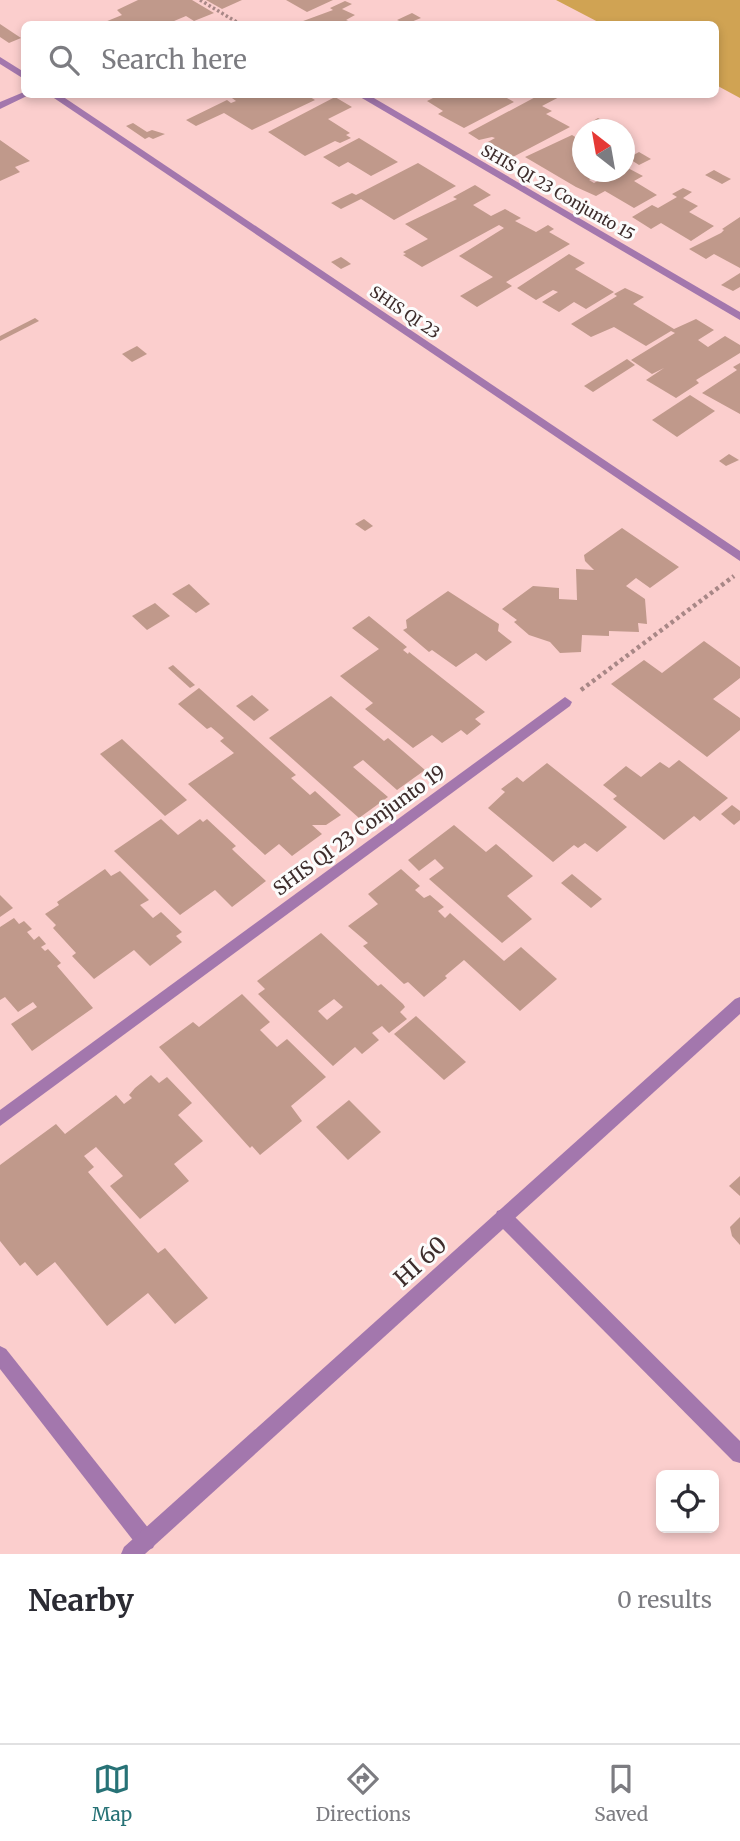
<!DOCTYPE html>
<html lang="en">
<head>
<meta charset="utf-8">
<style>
  body { margin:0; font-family:Merriweather,serif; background:#f7f7f7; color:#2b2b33 }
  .controls { position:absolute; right:21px; bottom:21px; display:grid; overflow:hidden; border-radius:10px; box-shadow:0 4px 10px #0003 }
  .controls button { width:63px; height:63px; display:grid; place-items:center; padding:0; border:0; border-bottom:2px solid #e1e1e2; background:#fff; color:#2b2b33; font:35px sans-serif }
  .compass { position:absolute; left:572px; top:119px; width:63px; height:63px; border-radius:50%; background:#fff; box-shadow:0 4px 10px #0003; rotate:329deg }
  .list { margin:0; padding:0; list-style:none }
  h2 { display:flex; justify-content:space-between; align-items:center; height:91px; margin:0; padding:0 28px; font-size:30px }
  h2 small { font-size:23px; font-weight:400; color:#7c7c81 }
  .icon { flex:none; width:38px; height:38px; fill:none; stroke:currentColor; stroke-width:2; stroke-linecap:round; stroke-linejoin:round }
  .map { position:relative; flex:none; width:740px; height:1554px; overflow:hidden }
  .search { position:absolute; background:#fff; box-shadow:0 4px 10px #0003; left:21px; right:21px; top:21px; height:77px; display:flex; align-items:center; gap:18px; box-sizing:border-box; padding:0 24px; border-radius:10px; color:#7c7c81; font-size:26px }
  .sheet { height:189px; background:#fff }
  nav { display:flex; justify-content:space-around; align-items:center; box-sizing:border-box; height:98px; border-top:2px solid #e1e1e2; background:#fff; font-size:19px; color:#7c7c81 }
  nav a { display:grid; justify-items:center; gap:4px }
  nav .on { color:#277276 }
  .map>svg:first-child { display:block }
  .green { fill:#d0a353 }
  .building { fill:#c0998b; fill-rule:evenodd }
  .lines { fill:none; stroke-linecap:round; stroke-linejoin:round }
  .path-far1 { stroke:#a88786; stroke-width:3.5; stroke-dasharray:2.5 2.5; stroke-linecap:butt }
  .path { stroke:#a88786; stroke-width:4.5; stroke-dasharray:3.5 3.5; stroke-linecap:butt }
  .minor { fill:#a377ad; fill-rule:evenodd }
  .tertiary { fill:#a377ad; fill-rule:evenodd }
  .labels { text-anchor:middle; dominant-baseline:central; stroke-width:6; stroke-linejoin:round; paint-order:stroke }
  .far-street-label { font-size:16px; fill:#3e2d2c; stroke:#fcfcfc }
  .street-label { font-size:19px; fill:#3e2d2c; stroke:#fcfcfc }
  .near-street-label { font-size:23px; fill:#3e2d2c; stroke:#fcfcfc }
</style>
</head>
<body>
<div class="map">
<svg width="740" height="1554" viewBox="0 0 740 1554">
  <rect width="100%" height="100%" fill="#fbcecd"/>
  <polygon class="green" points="556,0 740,0 740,98 716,85 716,24 602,24"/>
  <g class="building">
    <polygon points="138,0 192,0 214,13 194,21 186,16 167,24 100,24 122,15 117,10"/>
    <polygon points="206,0 242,0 222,9"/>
    <polygon points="286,0 333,0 307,12"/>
    <polygon points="345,1 352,4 342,9 355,15 346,20 355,24 295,24 333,10 330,8"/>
    <polygon points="412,13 421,18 406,24 397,20"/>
    <polygon points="0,24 21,38 9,43 0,37"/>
    <polygon points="240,94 305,94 315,100 252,130 224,113 196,126 186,120 227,100 231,103 236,101 232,98"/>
    <polygon points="441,94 500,94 514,102 464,128 438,114 443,111 427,101"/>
    <polygon points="541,94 565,94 542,106 552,111 546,114 570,127 511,158 486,143 495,138 492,137 479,140 468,133"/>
    <polygon points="335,97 352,107 328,119 350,133 346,135 351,138 340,143 335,141 305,156 268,132"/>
    <polygon points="598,118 607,123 595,130 583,127"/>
    <polygon points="133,123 147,132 152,130 165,134 153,139 149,137 145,139 126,126"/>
    <polygon points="572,135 582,141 582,172 604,172 589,180 594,183 614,172 624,172 624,166 643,176 634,181 657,195 634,208 605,191 596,196 576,187 525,157"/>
    <polygon points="359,138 398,162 371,176 348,162 339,167 323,157"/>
    <polygon points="0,140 30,161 15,167 20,172 0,181"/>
    <polygon points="639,152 651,159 639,165 628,158"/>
    <polygon points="418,163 456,186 394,220 361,199 341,209 331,203 352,193 356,195"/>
    <polygon points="714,170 723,175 731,179 722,184 705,175"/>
    <polygon points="475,185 491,195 473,205 491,216 505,209 521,218 515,221 536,232 548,225 554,229 549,232 570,244 506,282 512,286 477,307 460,296 493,277 459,256 504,228 499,225 422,267 403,255 406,254 403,252 428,239 405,224 457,199 453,197"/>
    <polygon points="683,188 692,192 683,198 698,206 689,212 714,226 691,241 661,223 651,229 632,217 652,205 658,208 677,197 672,194"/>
    <polygon points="740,217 740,268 714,254 706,259 689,249 721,233 724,230 722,229"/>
    <polygon points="569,254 585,263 575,269 614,292 586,309 574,302 559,312 542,302 558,292 553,290 536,300 517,288"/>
    <polygon points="341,257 347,261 351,264 341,269 331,262"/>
    <polygon points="740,273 740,287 733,291 721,285"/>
    <polygon points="625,288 644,297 633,304 674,329 696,319 714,330 698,340 708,347 725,336 740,345 740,353 696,380 699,383 676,398 646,380 664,368 652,374 631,360 675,333 671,331 646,346 614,327 591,337 571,324 617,296 614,294"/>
    <polygon points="35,318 39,321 0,341 0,336"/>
    <polygon points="137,346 147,354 132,362 122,354"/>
    <polygon points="627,359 635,365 593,392 584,386"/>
    <polygon points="740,363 740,414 702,393 737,370 733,367"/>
    <polygon points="690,395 715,411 677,437 652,420"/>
    <polygon points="729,454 739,460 726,466 719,461"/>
    <polygon points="364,519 373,526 365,531 355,524"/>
    <polygon points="622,528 679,567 650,588 636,578 626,586 645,599 647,624 638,623 639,632 609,631 609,636 582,635 581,652 560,653 550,642 529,635 514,622 517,620 502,609 533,586 559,588 559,599 577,600 576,569 594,570 585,561 584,555"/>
    <polygon points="189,584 210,604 196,613 172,594"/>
    <polygon points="448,591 499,624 498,631 512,642 486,661 476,653 456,667 432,650 429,652 403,630 407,628 406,620"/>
    <polygon points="155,603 170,616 147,630 132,616"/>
    <polygon points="369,616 407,647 403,650 408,654 409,652 485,712 475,719 481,724 467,735 461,730 442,743 432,735 413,748 365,709 373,703 340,676 379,649 352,628"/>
    <polygon points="704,641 740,667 740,678 713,699 740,718 740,730 707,757 611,684 644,660 662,673"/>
    <polygon points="173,665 195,685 190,688 168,668"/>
    <polygon points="199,688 296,775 291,778 310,795 315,791 341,815 326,825 312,825 322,834 292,856 279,844 265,855 188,784 234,753 220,741 224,738 211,727 207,729 178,704"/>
    <polygon points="252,695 269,710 254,721 236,706"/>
    <polygon points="331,696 384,741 388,738 425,770 397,790 363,760 353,767 388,797 359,818 269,738"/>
    <polygon points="122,739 187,800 165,816 100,754"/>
    <polygon points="679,760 728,798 700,821 694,816 664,840 613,799 617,796 603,785 626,766 641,777 660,762 669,768"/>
    <polygon points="547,763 600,805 627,827 597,852 585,843 578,848 574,845 553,862 488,808 505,792 501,789 517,777 523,782"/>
    <polygon points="732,805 740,811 740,820 734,825 721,814"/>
    <polygon points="161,819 178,835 200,819 203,822 207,819 236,846 232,849 235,852 266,881 232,907 215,890 180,915 114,851"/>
    <polygon points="454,825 486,852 496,844 533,876 507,896 532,919 502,943 429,879 444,868 435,859 419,871 408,860"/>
    <polygon points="105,869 111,876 120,871 149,900 140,905 153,918 161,912 182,932 176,936 182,942 150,966 134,950 94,979 72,956 76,953 53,928 56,925 45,914 59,905 57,902"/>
    <polygon points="401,869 420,886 415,890 424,898 430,895 444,907 438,911 445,918 450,913 504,961 521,947 557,979 520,1011 464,960 445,976 447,978 424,997 408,982 404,984 363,946 368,943 348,926 378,904 368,894"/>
    <polygon points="572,874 602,899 591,908 561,883"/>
    <polygon points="0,895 13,908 0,917"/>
    <polygon points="14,918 19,924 24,921 32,929 27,932 34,940 39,936 46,944 41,947 45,951 48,949 61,963 57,966 93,1008 32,1051 11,1024 37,1007 33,1002 18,1012 5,997 0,1000 0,927"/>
    <path d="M321,933L378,986L381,984L403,1004L405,1007L400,1012L407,1019L389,1033L382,1026L372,1033L379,1040L362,1054L355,1047L333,1066L258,994L265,989L257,981ZM334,999L343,1007L327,1020L318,1011Z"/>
    <polygon points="242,994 270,1022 260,1030 277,1047 287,1039 326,1077 291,1106 302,1121 260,1155 252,1146 250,1148 159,1047 193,1022 199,1027"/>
    <polygon points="416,1016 466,1062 444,1080 394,1034"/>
    <polygon points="151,1075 159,1083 167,1077 192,1103 178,1115 203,1141 174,1164 189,1181 140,1219 110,1186 123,1176 96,1147 84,1156 94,1167 88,1172 158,1253 165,1248 208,1298 175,1324 148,1293 107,1326 55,1262 37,1276 25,1262 20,1266 0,1241 0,1165 56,1124 65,1134 116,1095 124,1104 132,1098 129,1095 135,1088"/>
    <polygon points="349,1100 381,1132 348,1160 316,1127"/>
    <polygon points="740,1176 740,1196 729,1186"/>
    <polygon points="740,1217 740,1245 732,1236 730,1227"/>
  </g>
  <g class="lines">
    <polyline class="path-far1" points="200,0 240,24"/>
    <polyline class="path" points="581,690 734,576"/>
    <g class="minor">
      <polygon points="24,92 24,94 31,94 0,109 0,102"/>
      <polygon points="355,94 367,94 740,312 740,320"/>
      <polygon points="565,697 572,702 570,706 0,1126 0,1110"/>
      <polygon points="503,1209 509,1211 740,1441 740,1463 733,1461 497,1223 495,1217 497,1211"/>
      <polygon points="0,1346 6,1349 153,1534 156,1541 153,1548 146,1551 139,1548 0,1369"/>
    </g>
    <g class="tertiary">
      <polygon points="0,57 24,72 24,79 0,64"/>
      <polygon points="48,94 59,94 740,551 740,561"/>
      <polygon points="740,997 740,1014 145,1554 121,1554 124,1547 735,999"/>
    </g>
  </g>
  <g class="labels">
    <g class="far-street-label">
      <text transform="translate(558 192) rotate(30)">SHIS QI 23 Conjunto 15</text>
      <text transform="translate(405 312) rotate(34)">SHIS QI 23</text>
    </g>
    <g class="street-label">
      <text transform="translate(359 830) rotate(-36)">SHIS QI 23 Conjunto 19</text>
    </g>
    <g class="near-street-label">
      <text transform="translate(420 1261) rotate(-42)">HI 60</text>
    </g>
  </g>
</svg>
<div class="controls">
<button><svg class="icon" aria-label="locate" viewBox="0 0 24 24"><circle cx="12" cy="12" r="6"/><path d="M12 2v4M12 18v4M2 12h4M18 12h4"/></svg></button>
</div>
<svg class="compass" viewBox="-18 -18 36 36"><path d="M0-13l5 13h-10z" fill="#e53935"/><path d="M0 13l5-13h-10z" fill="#7c7c81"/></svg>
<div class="search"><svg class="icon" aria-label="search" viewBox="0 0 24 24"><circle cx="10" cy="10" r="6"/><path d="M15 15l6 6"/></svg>Search here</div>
</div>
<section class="sheet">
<h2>Nearby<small>0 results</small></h2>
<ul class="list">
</ul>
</section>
<nav>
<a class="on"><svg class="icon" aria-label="map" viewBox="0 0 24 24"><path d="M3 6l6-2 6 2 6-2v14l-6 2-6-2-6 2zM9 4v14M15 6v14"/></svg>Map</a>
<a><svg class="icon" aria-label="directions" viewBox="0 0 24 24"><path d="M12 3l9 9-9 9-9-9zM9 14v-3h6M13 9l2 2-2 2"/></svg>Directions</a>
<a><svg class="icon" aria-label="saved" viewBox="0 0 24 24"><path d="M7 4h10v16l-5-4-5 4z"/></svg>Saved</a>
</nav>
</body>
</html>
